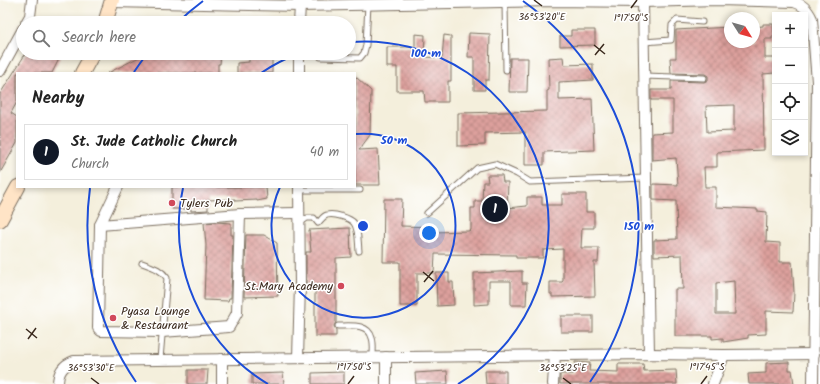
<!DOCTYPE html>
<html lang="en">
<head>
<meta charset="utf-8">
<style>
  body { margin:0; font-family:Kalam,sans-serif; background:#f6f6f6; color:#222 }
  .controls { position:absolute; right:12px; top:12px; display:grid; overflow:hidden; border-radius:0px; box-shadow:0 2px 6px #0003 }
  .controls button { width:36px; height:36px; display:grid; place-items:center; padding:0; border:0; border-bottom:1px solid #e0e0e0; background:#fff; color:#222; font:20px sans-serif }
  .compass { position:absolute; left:724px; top:12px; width:36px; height:36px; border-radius:50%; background:#fff; box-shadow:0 2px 6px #0003; rotate:127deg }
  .you { position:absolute; left:429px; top:233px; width:14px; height:14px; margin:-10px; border:3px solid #fff; border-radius:50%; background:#1a73e8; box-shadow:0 0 0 6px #1a73e833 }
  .badge { display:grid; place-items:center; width:26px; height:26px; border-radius:50%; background:#111827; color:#fff; font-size:13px; font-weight:700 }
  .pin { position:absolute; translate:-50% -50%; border:2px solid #fff; box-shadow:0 1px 4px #0006 }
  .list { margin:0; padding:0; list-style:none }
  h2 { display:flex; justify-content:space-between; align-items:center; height:52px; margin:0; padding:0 16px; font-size:17px }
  h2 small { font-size:13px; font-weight:400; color:#767676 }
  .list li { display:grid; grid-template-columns:26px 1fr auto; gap:12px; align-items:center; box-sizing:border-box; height:56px; margin:0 8px 8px; padding:0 8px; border:1px solid #e0e0e0; border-radius:0px }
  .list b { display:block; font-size:15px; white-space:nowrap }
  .list p { margin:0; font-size:13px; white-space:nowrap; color:#767676 }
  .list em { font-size:13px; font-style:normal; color:#767676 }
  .icon { flex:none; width:22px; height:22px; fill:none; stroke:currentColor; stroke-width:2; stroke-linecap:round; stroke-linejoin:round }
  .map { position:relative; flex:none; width:820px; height:384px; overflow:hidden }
  .search { position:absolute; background:#fff; box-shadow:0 2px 6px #0003; left:16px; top:16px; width:340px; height:44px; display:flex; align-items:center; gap:10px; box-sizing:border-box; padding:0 14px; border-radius:22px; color:#767676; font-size:15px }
  .panel { position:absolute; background:#fff; box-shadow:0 2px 6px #0003; left:16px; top:72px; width:340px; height:116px; border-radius:0px }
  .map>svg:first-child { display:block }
  .building { fill:url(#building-cross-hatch); fill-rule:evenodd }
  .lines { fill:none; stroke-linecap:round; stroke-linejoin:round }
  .service-casing { stroke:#7c6f60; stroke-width:7 }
  .minor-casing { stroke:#7c6f60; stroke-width:12 }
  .secondary-casing { stroke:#7c6f60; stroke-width:16 }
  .service { stroke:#fff; stroke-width:5 }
  .minor { stroke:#fff; stroke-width:10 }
  .secondary { stroke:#ffe4c6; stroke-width:14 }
  .ticks { fill:none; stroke:#3b2a1e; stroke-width:1.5 }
  .ring { fill:none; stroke:#1d4ed8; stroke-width:2 }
  .poi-dot { fill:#d1495b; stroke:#fff; stroke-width:1.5 }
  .labels { text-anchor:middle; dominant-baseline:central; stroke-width:3; stroke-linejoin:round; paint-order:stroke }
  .poi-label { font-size:12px; fill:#3b2a1e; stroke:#fff; text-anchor:start }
  .ticks-label { font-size:10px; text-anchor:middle; fill:#3b2a1e; stroke:#fff; stroke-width:3; stroke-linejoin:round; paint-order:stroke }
  .centre { fill:#1d4ed8; stroke:#fff; stroke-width:2 }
  .ring-label { font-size:12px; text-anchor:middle; font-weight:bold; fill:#1d4ed8; stroke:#fff; stroke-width:3; stroke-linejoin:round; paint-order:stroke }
</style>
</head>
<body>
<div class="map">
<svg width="820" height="384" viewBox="0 0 820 384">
  <defs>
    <pattern id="building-cross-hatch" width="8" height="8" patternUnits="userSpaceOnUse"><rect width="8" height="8" fill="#dda09d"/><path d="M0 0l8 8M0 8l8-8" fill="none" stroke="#b4837f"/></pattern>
  </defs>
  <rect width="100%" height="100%" fill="#fff"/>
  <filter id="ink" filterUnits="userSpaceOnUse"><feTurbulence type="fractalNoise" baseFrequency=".025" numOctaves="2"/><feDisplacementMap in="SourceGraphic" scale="8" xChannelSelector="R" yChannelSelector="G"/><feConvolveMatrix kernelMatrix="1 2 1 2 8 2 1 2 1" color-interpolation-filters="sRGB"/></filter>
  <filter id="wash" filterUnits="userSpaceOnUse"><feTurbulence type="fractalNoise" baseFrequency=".012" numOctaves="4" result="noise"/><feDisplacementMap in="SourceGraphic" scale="16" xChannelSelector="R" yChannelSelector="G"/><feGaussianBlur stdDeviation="0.9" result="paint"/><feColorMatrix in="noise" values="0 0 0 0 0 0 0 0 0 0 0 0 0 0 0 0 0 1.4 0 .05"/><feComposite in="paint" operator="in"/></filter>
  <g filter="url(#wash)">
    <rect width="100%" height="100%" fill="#f4efdc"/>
    <g id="blocks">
      <g class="building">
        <path d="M763,24H773L774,36H772V39H765V58H775V73L763,74L764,150L717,152V167H704L705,187H716V207L757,209V211L767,212L766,242L780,243V262H792L794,292L793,312L766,311V334L748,335V338L723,342V338L712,339V336H675V289H683L682,255L654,256V240L677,239L676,201L653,200V184L678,185L676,158L652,160V133L673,132V100H651V90H671V81L704,82L708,80V76L705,74L671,73L670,58H676V30L730,27V42H754V27L763,26ZM734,105V131L707,132L706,106ZM734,281L735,314H716V283Z"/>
        <polygon points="571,30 595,30 595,45 560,46 560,36 571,36"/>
        <polygon points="469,33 490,34 489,80 485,80 485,90 474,90 474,57 468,57"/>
        <polygon points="415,34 425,35 424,57 442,58 444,35 451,36 451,81 448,81 448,102 425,102 424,91 397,91 397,67 387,67 387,47 415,47"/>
        <polygon points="26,53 62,53 52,73 17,73 17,102 11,113 17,117 17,143 0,173 0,94"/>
        <polygon points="147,53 221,53 220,64 218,64 218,73 108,73"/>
        <polygon points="249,53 272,53 272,73 237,73 237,63 249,62"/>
        <polygon points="563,57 564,65 593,64 593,80 559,82 559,100 592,99 594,150 544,152 544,165 525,165 525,132 485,133 485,145 458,146 458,113 547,111 547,91 549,90 548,58"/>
        <polygon points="510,58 528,58 527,92 509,92"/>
        <polygon points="355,76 371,91 370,135 359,150 378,149 380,185 355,185"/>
        <polygon points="487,175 502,175 503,182 508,182 507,208 527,206 527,197 542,197 542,205 562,205 562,194 586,194 586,212 594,212 594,228 582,228 581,248 599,248 598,262 594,262 595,296 552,297 552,294 550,294 550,282 562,282 563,281 563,249 543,250 543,258 516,258 516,255 435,254 434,273 417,273 417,306 400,306 400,262 383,262 384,199 402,199 401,226 433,227 433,232 468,231 471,230 471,208 475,208 475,201 482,201 483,182 488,182"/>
        <polygon points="172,187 266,187 267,199 257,201 257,200 235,201 235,199 208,200 208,210 191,211 191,209 172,209"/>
        <polygon points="216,222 231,223 231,235 233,235 231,298 229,298 228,301 204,300 206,245 204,223"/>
        <polygon points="350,228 351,257 336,258 336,322 334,326 336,330 336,336 315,336 315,285 306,285 306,252 311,252 309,230"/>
        <polygon points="246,235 264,235 277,243 278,296 244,297"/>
        <polygon points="522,271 522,283 527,283 526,305 511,305 511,281 489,281 489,304 474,305 474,273"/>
        <polygon points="436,273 449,273 449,282 453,282 454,305 437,306"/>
        <rect x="561" y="316" width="32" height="16"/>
        <polygon points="575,362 590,363 589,371 618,372 618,364 643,364 644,371 676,370 677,384 560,384 560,374 574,374"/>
        <polygon points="789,362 789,370 792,370 794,384 749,384 748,374 766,373 766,363"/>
        <polygon points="188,370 208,370 207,384 188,384"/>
        <polygon points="447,371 448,384 416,384 415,373"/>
        <polygon points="485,371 506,371 506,384 486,384"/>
        <polygon points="344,372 344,384 312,384 312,373"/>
        <polygon points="283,373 284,384 252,384 252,374"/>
      </g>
    </g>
  </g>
  <g filter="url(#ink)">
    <use href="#blocks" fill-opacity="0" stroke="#7c6f60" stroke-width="1"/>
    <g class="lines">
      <g class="service-casing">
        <g id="service">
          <polyline points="505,2 506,70"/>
          <polyline points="644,42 671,40 672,25 677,20 702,22"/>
          <polyline points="321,57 360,58 364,53 366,45 368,4"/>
          <polyline points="644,76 704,78"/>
          <polyline points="299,190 360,190"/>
          <polyline points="427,213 477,168 495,164 517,174 530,182 646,178"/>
          <path d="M300,223L307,218H314L318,223C321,220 323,216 327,215C334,213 350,218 354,223C359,230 358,243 359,251"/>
          <path d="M142,263C153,267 161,269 167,278L160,359"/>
          <path d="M338,326C350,326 368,323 372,338C374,343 373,351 373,357"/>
        </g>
      </g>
      <g class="minor-casing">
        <g id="minor">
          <path d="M112,2L300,6L552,1L643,2L717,0L794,2C803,4 808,10 812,19L817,82L813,384"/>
          <polyline points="643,2 649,354"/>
          <polyline points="26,23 30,16 32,0"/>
          <polyline points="299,23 300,6"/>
          <polyline points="0,71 23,29"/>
          <polyline points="299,73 299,53"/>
          <polyline points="118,187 100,225 98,328 101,331 162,332 229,327 237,313 240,214"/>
          <polyline points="100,225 240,214 299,213"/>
          <polyline points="386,357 386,384"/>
          <polyline points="298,358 300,285 299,187"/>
          <polyline points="222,359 222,384"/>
          <path d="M58,384C58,372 63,365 74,361L649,354L724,355L814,354"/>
          <polyline points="553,384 555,355"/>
          <polyline points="713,384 724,355"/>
        </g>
      </g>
      <g class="secondary-casing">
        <g id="secondary">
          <polyline points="105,23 112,0"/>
          <polyline points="82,73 93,53"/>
          <polyline points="0,220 18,187"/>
        </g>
      </g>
      <use href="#service" class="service"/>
      <use href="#minor" class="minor"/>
      <use href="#secondary" class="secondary"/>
    </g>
  </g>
  <path class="ticks" d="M534,0L542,6M631,8L637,0M594,45L605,54M595,55L604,44M423,272L434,281M424,282L433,271M26,329L37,338M28,339L36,328M91,378L99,384M563,378L571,384M348,384L354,376M701,384L707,376"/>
  <g class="ring">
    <path d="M356 134A92 92 0 1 1 280 187"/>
    <path d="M268 384A184 184 0 0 1 183 188M261 73A184 184 0 0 1 300 53M350 42A184 184 0 0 1 458 384"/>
    <path d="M136 382A276 276 0 0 1 90 188M134 72A276 276 0 0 1 147 54M177 23A276 276 0 0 1 203 1M523 1A276 276 0 0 1 590 382"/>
  </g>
  <g class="poi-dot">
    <circle cx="172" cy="203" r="4"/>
    <circle cx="341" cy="286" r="4"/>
    <circle cx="113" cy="318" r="4"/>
  </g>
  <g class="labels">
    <g class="poi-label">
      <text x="180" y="203">Tylers Pub</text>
      <text x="333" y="286" text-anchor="end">St.Mary Academy</text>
      <text x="121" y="311">Pyasa Lounge<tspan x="121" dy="14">&amp; Restaurant</tspan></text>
    </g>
  </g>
  <g class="ticks-label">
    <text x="542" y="20">36°53'20"E</text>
    <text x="631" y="21">1°17'50"S</text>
    <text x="354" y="370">1°17'50"S</text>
    <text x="707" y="370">1°17'45"S</text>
    <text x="91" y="371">36°53'30"E</text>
    <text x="563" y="371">36°53'25"E</text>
  </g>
  <circle cx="363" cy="226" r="6" class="centre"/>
  <g class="ring-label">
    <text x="426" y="57">100 m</text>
    <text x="394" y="144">50 m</text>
    <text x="639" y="230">150 m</text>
  </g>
</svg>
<div class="controls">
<button>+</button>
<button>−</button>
<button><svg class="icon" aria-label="locate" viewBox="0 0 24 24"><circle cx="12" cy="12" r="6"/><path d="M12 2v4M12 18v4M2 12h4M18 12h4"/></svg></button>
<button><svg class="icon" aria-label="layers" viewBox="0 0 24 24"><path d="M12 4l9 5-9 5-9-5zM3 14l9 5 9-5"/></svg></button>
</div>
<svg class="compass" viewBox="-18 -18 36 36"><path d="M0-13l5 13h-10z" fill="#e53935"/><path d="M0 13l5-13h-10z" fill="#767676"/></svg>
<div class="you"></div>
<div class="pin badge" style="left:495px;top:209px">1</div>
<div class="search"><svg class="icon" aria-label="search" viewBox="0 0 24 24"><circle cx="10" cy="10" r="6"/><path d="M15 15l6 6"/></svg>Search here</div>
<section class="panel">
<h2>Nearby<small></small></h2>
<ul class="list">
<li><span class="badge">1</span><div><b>St. Jude Catholic Church</b><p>Church</p></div><em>40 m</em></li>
</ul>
</section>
</div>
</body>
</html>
